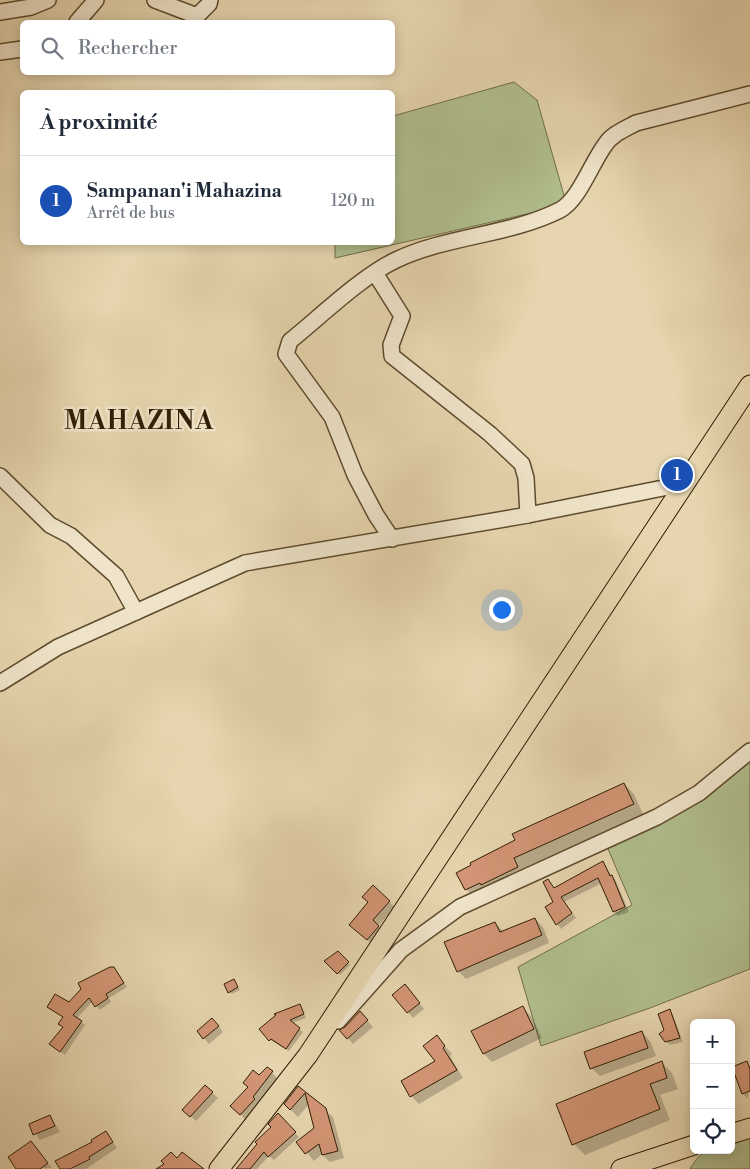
<!DOCTYPE html>
<html lang="fr">
<head>
<meta charset="utf-8">
<style>
  body { margin:0; font-family:"Libre Bodoni",serif; background:#f6f6f7; color:#1f2937 }
  .controls { position:absolute; right:15px; bottom:15px; display:grid; overflow:hidden; border-radius:8px; box-shadow:0 2px 12px #0003 }
  .controls button { width:45px; height:45px; display:grid; place-items:center; padding:0; border:0; border-bottom:1px solid #e0e1e3; background:#fff; color:#1f2937; font:25px sans-serif }
  .you { position:absolute; left:501px; top:609px; width:18px; height:18px; margin:-12px; border:4px solid #fff; border-radius:50%; background:#1a73e8; box-shadow:0 0 0 8px #1a73e833 }
  .badge { display:grid; place-items:center; width:32px; height:32px; border-radius:50%; background:#ea580c; color:#fff; font-size:16px; font-weight:700 }
  .pin { position:absolute; translate:-50% -50%; border:2px solid #fff; box-shadow:0 1px 5px #0006 }
  .list { margin:0; padding:0; list-style:none }
  h2 { display:flex; justify-content:space-between; align-items:center; height:65px; margin:0; padding:0 20px; font-size:21px }
  h2 small { font-size:16px; font-weight:400; color:#747a83 }
  .list li { display:grid; grid-template-columns:32px 1fr auto; gap:15px; align-items:center; box-sizing:border-box; height:90px; padding:0 20px; border-top:1px solid #e0e1e3 }
  .list b { display:block; font-size:19px; white-space:nowrap }
  .list p { margin:0; font-size:16px; white-space:nowrap; color:#747a83 }
  .list em { font-size:16px; font-style:normal; color:#747a83 }
  .icon { flex:none; width:28px; height:28px; fill:none; stroke:currentColor; stroke-width:2; stroke-linecap:round; stroke-linejoin:round }
  .map { position:relative; flex:none; width:750px; height:1169px; overflow:hidden }
  .search { position:absolute; background:#fff; box-shadow:0 2px 12px #0003; left:20px; top:20px; width:375px; height:55px; display:flex; align-items:center; gap:12px; box-sizing:border-box; padding:0 18px; border-radius:8px; color:#747a83; font-size:19px }
  .panel { position:absolute; background:#fff; box-shadow:0 2px 12px #0003; left:20px; top:90px; width:375px; height:155px; border-radius:8px }
  .map>svg:first-child { display:block }
  .green { fill:#b1be8d; stroke:#706e48 }
  .shadow { fill:#0003 }
  .building { fill:#d29575; stroke:#301d04 }
  .lines { fill:none; stroke-linecap:round; stroke-linejoin:round }
  .minor-casing { stroke:#5e4b2e; stroke-width:18 }
  .major-casing { stroke:#301d04; stroke-width:21 }
  .minor { stroke:#efe4ca; stroke-width:15 }
  .major { stroke:#e6d5ae; stroke-width:19 }
  .labels { text-anchor:middle; dominant-baseline:central; stroke-width:5; stroke-linejoin:round; paint-order:stroke }
  .district-label { font-size:25px; font-weight:bold; letter-spacing:1px; fill:#301d04; stroke:#efe4ca }
</style>
</head>
<body>
<div class="map">
<svg width="750" height="1169" viewBox="0 0 750 1169">
  <rect width="100%" height="100%" fill="#e6d5ae"/>
  <filter id="stains"><feTurbulence type="fractalNoise" baseFrequency=".004" numOctaves="4"/><feColorMatrix values="0 0 0 0 .2 0 0 0 0 .09 0 0 0 0 .02 0 0 0 .5 -.17"/></filter>
  <radialGradient id="worn" r=".72"><stop offset=".6" stop-color="#630" stop-opacity="0"/><stop offset="1" stop-color="#630" stop-opacity=".3"/></radialGradient>
  <g class="green">
    <polygon points="514,82 537,100 565,199 553,208 335,258 335,243 392,242 393,116"/>
    <polygon points="750,751 750,969 650,1008 541,1046 518,967 632,905 605,842 631,830"/>
    <path d="M750,1137V1169H690C703,1148 708,1150 731,1150V1143Z"/>
  </g>
  <g class="shadow">
    <polygon points="624,784 634,794 643,814 524,869 528,877 476,899 466,889"/>
    <polygon points="603,863 616,881 629,912 618,916 614,912 602,883 564,902 576,918 561,929 557,924 554,902 548,881 555,889"/>
    <polygon points="373,887 395,907 378,926 384,932 373,945 356,930 369,903"/>
    <polygon points="535,919 543,927 549,943 466,979 458,971 495,923 503,931"/>
    <polygon points="337,952 350,965 340,975 326,961"/>
    <polygon points="114,968 127,987 109,998 111,1002 100,1010 93,1001 76,1019 85,1025 65,1055 55,1048 64,1028 64,1018 49,1007 69,1004"/>
    <polygon points="236,983 240,990 232,994 229,992"/>
    <polygon points="410,992 424,1009 413,1018 394,995"/>
    <polygon points="300,1005 306,1018 292,1023 303,1032 289,1051 270,1040"/>
    <polygon points="523,1008 531,1016 542,1038 492,1062 484,1054"/>
    <polygon points="669,1011 673,1015 683,1042 670,1045 666,1041 665,1030"/>
    <polygon points="365,1018 373,1027 353,1044 341,1030"/>
    <polygon points="218,1025 223,1032 209,1044 204,1038"/>
    <polygon points="642,1032 650,1041 656,1056 600,1076 591,1068"/>
    <polygon points="437,1037 452,1054 450,1056 463,1078 419,1104 411,1096 436,1061"/>
    <polygon points="661,1062 672,1073 678,1089 660,1095 670,1120 585,1155 574,1144"/>
    <polygon points="747,1063 750,1066 748,1099 743,1094"/>
    <polygon points="272,1072 277,1078 258,1103 260,1105 246,1120 232,1106 259,1077"/>
    <polygon points="205,1086 218,1098 196,1121 184,1110"/>
    <polygon points="298,1088 333,1117 344,1158 330,1162 322,1154 314,1161 298,1142 316,1128 309,1104 298,1117 285,1104"/>
    <polygon points="278,1115 299,1137 274,1160 269,1156 257,1169 237,1169 273,1127"/>
    <polygon points="50,1116 60,1132 40,1140 30,1125"/>
    <polygon points="106,1132 117,1148 86,1169 61,1169"/>
    <polygon points="35,1147 52,1168 17,1169"/>
  </g>
  <g class="building">
    <polygon points="624,783 634,804 514,858 518,867 481,885 480,883 465,890 456,873 471,865 470,863 515,840 512,834"/>
    <polygon points="603,861 610,876 612,875 625,907 613,912 598,878 561,897 572,913 556,925 545,907 553,902 543,882 548,879 554,888"/>
    <polygon points="373,885 390,901 373,920 379,926 367,940 349,925 368,902 362,897"/>
    <polygon points="535,918 542,935 457,972 444,942 495,922 500,932"/>
    <polygon points="338,951 349,962 337,974 324,961"/>
    <polygon points="110,967 114,967 124,983 106,994 108,998 95,1007 89,998 73,1015 82,1021 60,1052 49,1044 63,1027 58,1024 63,1017 47,1007 55,994 69,1002 81,989 78,983"/>
    <polygon points="234,979 238,987 228,993 224,984"/>
    <polygon points="405,984 420,1003 407,1013 392,995"/>
    <polygon points="300,1004 304,1014 290,1020 300,1028 286,1049 271,1039 269,1041 259,1029 276,1015 274,1014"/>
    <polygon points="523,1006 534,1029 483,1054 471,1031"/>
    <polygon points="670,1009 680,1038 665,1042 659,1034 664,1030 658,1014"/>
    <polygon points="360,1011 368,1020 347,1039 339,1030 345,1027"/>
    <polygon points="212,1018 219,1026 203,1039 197,1031"/>
    <polygon points="642,1031 648,1048 590,1069 584,1052"/>
    <polygon points="437,1035 445,1046 443,1048 457,1070 410,1097 401,1081 435,1061 423,1046"/>
    <polygon points="662,1061 667,1078 650,1084 660,1109 572,1145 556,1104"/>
    <polygon points="747,1061 750,1069 750,1091 742,1094 732,1067"/>
    <polygon points="267,1067 273,1071 253,1097 255,1099 240,1115 230,1106 248,1087 243,1083 253,1070 259,1075"/>
    <polygon points="205,1085 213,1092 190,1117 182,1110"/>
    <polygon points="298,1086 326,1108 338,1151 322,1155 319,1144 305,1154 296,1142 314,1128 305,1093 290,1110 284,1104"/>
    <polygon points="278,1113 296,1132 268,1157 264,1152 250,1169 236,1169 257,1144 255,1142 271,1127 268,1124"/>
    <polygon points="50,1115 55,1126 33,1135 29,1124"/>
    <polygon points="106,1131 113,1142 89,1157 90,1159 70,1169 60,1169 55,1161 92,1142 91,1140"/>
    <polygon points="31,1141 48,1163 40,1169 16,1169 8,1157"/>
    <polygon points="171,1152 177,1158 182,1152 204,1169 156,1169 164,1164 161,1161"/>
  </g>
  <g class="lines">
    <g class="minor-casing">
      <g id="minor">
        <polyline points="155,0 197,16 209,4 210,0"/>
        <polyline points="0,12 31,7 48,0"/>
        <polyline points="77,22 96,0"/>
        <polyline points="0,52 22,49"/>
        <polyline points="375,273 402,316 391,345 392,356 490,434 522,464 526,478 528,515"/>
        <polyline points="0,476 50,525 71,536 116,576 136,612"/>
        <path d="M392,539L376,515L355,475L332,417L286,354L290,341C320,317 362,276 396,260C446,236 511,235 560,210C579,200 592,162 605,145C612,134 625,129 636,123L750,94"/>
        <polyline points="0,683 58,647 245,563 528,515 683,484"/>
        <polyline points="338,1021 401,950 460,907 657,817 699,793 750,751"/>
      </g>
    </g>
    <g class="major-casing">
      <g id="major">
        <polyline points="731,1134 750,1128"/>
        <polyline points="219,1169 308,1055 750,385"/>
        <polyline points="621,1169 694,1145"/>
      </g>
    </g>
    <use href="#minor" class="minor"/>
    <use href="#major" class="major"/>
  </g>
  <g class="labels">
    <g class="district-label">
      <text x="139" y="421">MAHAZINA</text>
    </g>
  </g>
  <rect width="100%" height="100%" filter="url(#stains)"/>
  <rect width="100%" height="100%" fill="url(#worn)"/>
</svg>
<div class="controls">
<button>+</button>
<button>−</button>
<button><svg class="icon" aria-label="locate" viewBox="0 0 24 24"><circle cx="12" cy="12" r="6"/><path d="M12 2v4M12 18v4M2 12h4M18 12h4"/></svg></button>
</div>
<div class="you"></div>
<div class="pin badge" style="left:677px;top:475px;background:#1a4fb4">1</div>
<div class="search"><svg class="icon" aria-label="search" viewBox="0 0 24 24"><circle cx="10" cy="10" r="6"/><path d="M15 15l6 6"/></svg>Rechercher</div>
<section class="panel">
<h2>À proximité<small></small></h2>
<ul class="list">
<li><span class="badge" style="background:#1a4fb4">1</span><div><b>Sampanan'i Mahazina</b><p>Arrêt de bus</p></div><em>120 m</em></li>
</ul>
</section>
</div>
</body>
</html>
